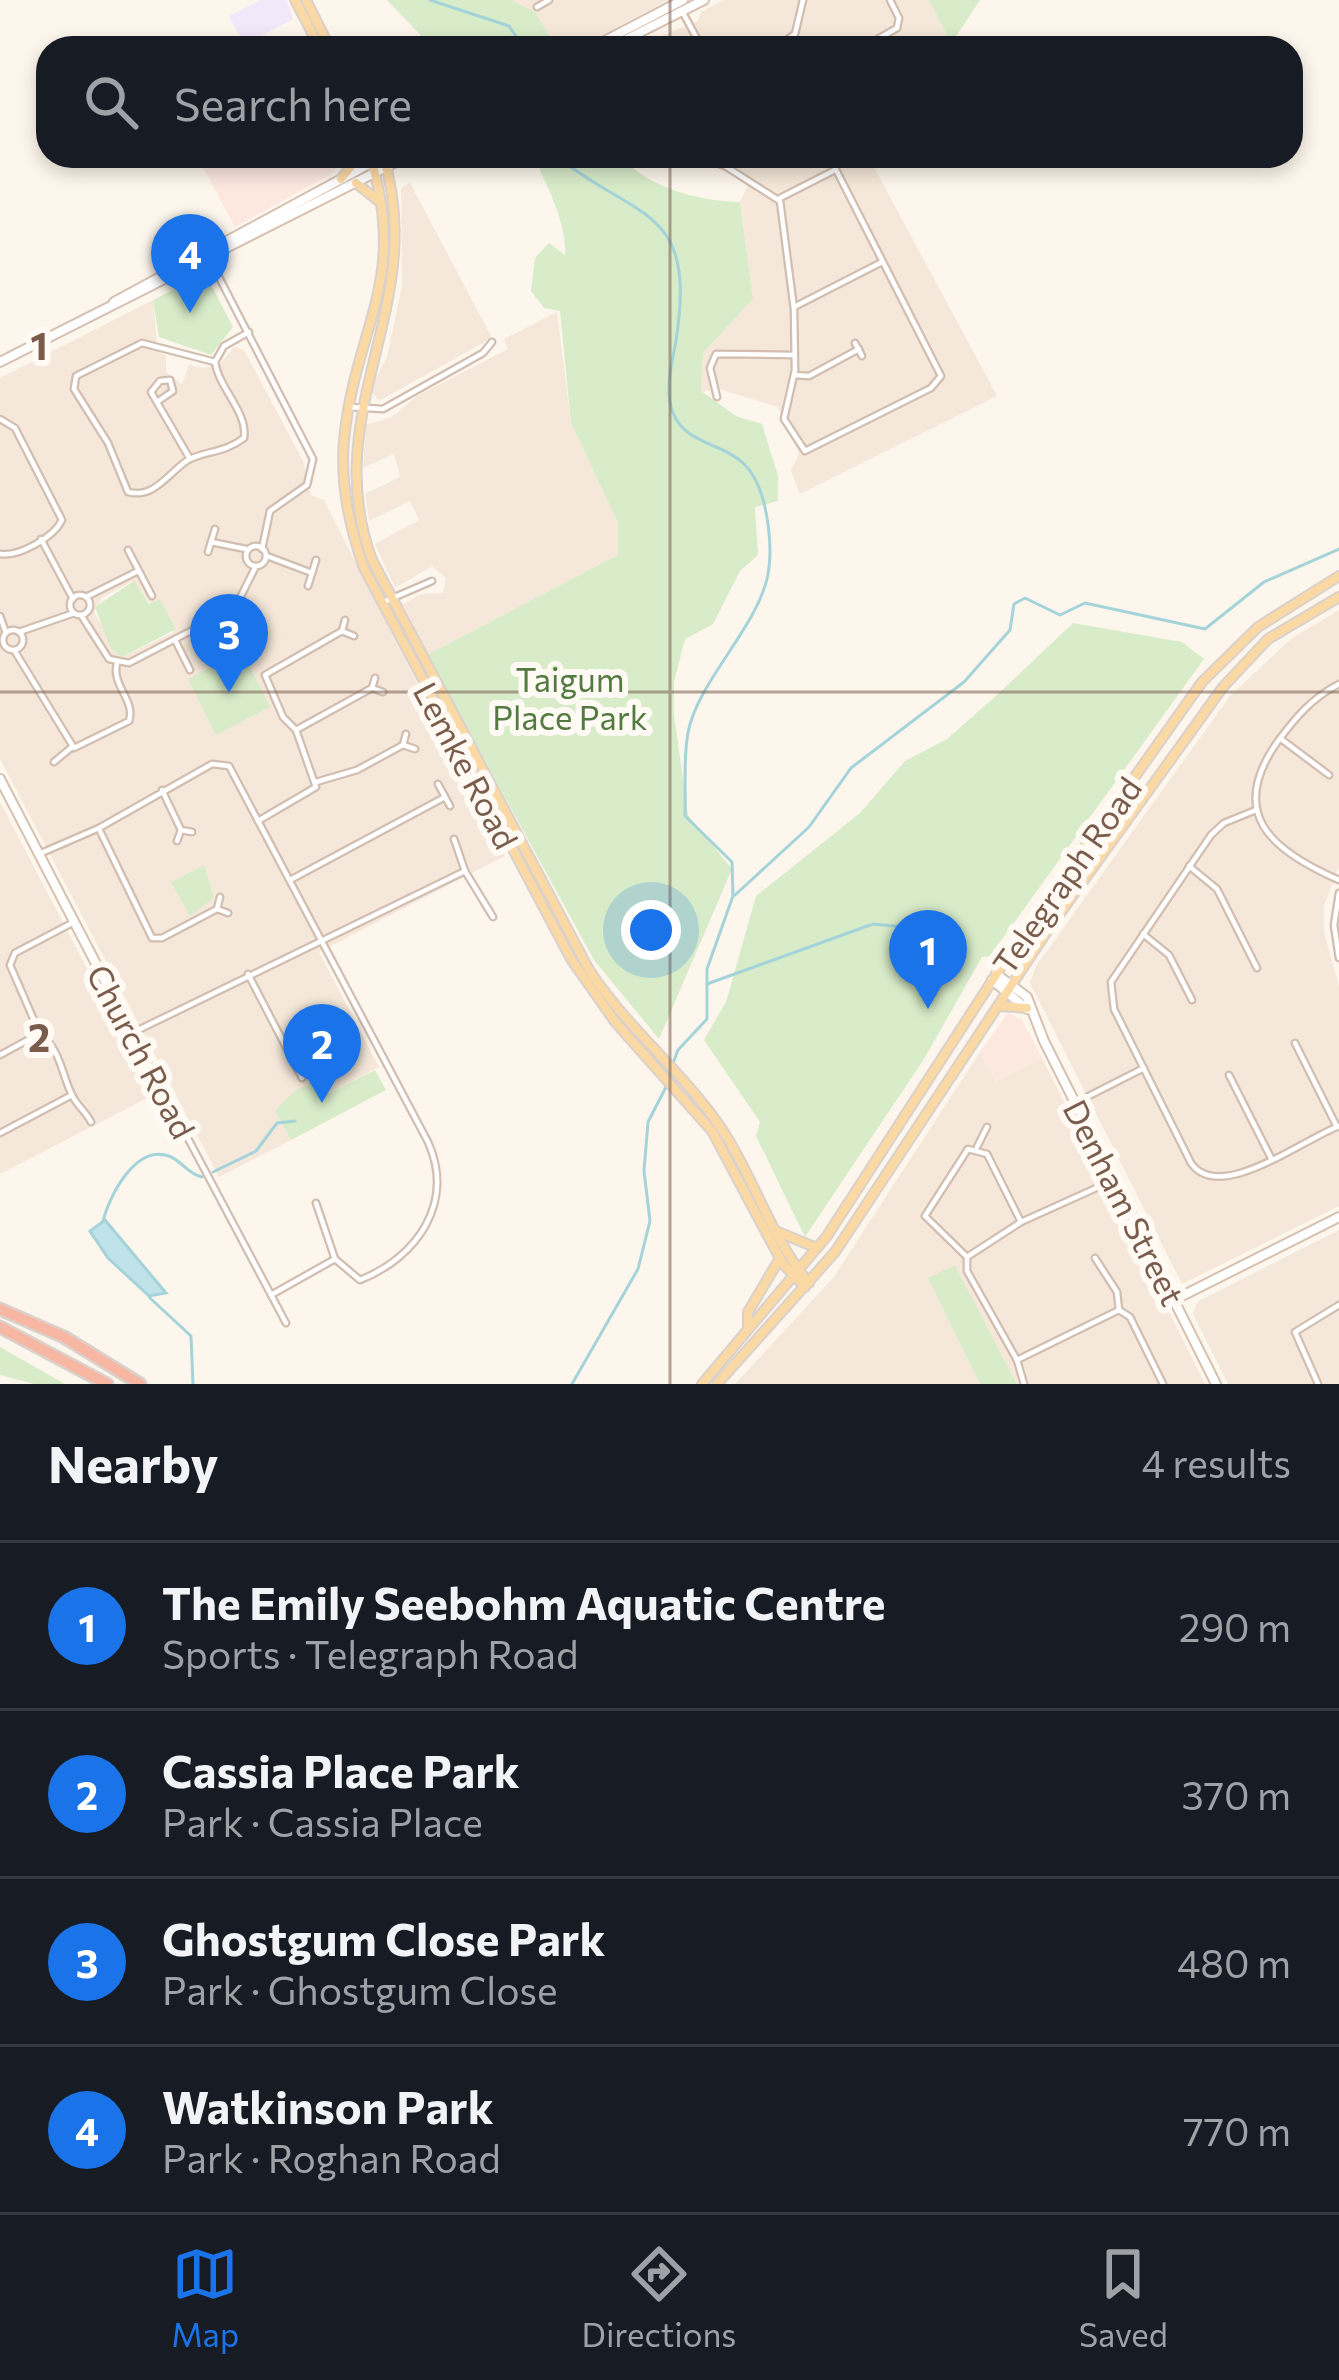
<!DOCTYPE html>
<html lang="en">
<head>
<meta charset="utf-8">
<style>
  body { margin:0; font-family:Commissioner,sans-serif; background:#242831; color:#f1f3f6 }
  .you { position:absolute; left:651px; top:930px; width:42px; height:42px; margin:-30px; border:9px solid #fff; border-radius:50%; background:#1a73e8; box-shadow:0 0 0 18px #1a73e833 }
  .badge { display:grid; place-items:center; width:78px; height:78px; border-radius:50%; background:#1a73e8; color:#fff; font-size:39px; font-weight:700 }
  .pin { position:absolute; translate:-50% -99px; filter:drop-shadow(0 3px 6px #0008) }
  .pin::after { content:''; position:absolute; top:63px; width:42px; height:36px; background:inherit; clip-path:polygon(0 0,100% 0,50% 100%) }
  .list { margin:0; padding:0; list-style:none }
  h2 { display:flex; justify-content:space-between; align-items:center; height:156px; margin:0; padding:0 48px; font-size:51px }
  h2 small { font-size:39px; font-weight:400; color:#9ea1a6 }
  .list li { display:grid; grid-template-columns:78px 1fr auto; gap:36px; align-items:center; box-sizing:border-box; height:168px; padding:0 48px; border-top:3px solid #363941 }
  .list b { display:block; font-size:45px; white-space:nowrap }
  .list p { margin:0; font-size:39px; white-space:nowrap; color:#9ea1a6 }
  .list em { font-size:39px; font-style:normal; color:#9ea1a6 }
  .icon { flex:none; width:66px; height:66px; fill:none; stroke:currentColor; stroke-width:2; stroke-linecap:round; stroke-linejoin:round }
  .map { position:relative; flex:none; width:1339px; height:1384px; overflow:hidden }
  .search { position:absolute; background:#171b24; box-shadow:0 6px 18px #0003; left:36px; right:36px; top:36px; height:132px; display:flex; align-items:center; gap:30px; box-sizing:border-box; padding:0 42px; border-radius:36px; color:#9ea1a6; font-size:45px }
  .sheet { height:828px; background:#171b24 }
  nav { display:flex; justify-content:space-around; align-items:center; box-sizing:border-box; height:168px; border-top:3px solid #363941; background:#171b24; font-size:33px; color:#9ea1a6 }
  nav a { display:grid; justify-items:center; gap:6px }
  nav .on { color:#1a73e8 }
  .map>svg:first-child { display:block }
  .residential { fill:#f5e8da; fill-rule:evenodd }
  .commercial { fill:#fde8e0 }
  .education { fill:#f3e8fa }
  .green { fill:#d8ecc9 }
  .water { fill:#bfe3e8; stroke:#a5d3da; stroke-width:3 }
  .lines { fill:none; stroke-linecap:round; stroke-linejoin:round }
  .stream { stroke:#a5d3da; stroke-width:3 }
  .street-casing { stroke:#d1beb0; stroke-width:9 }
  .secondary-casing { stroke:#d6c0b0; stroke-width:12 }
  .primary-casing { stroke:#dad1cd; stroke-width:12 }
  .highway-casing { stroke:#dad1cd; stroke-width:15 }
  .street { stroke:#fff; stroke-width:4.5 }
  .secondary { stroke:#fff; stroke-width:8 }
  .primary { stroke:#fbd9a5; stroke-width:8 }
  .highway { stroke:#f7b7a3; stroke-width:10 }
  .grid { fill:none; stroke:#7a5c4d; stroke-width:3; stroke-opacity:0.55 }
  .labels { text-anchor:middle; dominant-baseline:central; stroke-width:12; stroke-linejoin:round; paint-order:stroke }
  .park-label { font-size:33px; fill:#537a41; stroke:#fffaf3 }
  .street-label { font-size:33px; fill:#7a5c4d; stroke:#fffaf3 }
  .grid-label { font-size:39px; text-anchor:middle; font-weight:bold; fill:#7a5c4d; stroke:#fffaf3; stroke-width:12; stroke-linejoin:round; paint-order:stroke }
</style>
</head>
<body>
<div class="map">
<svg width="1339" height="1384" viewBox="0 0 1339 1384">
  <rect width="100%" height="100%" fill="#fdf6ec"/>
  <g class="residential">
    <polygon points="511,0 668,0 578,48 557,48 535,12"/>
    <polygon points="724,0 929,0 951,44 632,48 698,21 701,12"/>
    <polygon points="692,156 868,156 997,396 800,494 791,471 799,454 778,407 716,388 701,392 703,353 753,299 740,202 749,183"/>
    <polygon points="410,183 492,338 379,401 370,389 387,357 402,286 401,188"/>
    <path d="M153,300L158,352L166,356V372L182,384L189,365L205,368L221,363L234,347L244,350L303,461L311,495L324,500L505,856L319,952L379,1067L324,1096L312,1084L302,1090L275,1110L291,1140L219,1177L0,759V378ZM132,581L174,632L122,657L94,612L102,598Z"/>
    <polygon points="557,312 571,423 618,523 618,555 427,655 403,604 421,594 443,593 446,578 432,566 395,588 375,544 419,520 410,501 369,521 365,494 400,477 394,454 363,468 366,425 392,417 417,396 508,349 504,339"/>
    <polygon points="1339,610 1339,867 1324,906 1324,932 1339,987 1339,1206 1182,1284 1030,983 1036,966 1230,696 1291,639"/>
    <polygon points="0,802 153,1095 0,1174"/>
    <polygon points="980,1052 996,1082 1042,1058 1100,1173 1097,1181 1112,1198 1205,1384 1017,1384 955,1265 929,1279 980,1384 735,1384 833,1278"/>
    <polygon points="1339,1230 1339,1384 1228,1384 1193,1314 1197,1302"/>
  </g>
  <g class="commercial">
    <polygon points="197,156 348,156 330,175 235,227"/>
    <polygon points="1008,1013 1022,1020 1042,1058 996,1082 980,1052"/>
  </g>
  <polygon class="education" points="261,0 287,0 293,19 244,45 229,16"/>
  <g class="green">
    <polygon points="387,0 511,0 535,12 557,48 433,48"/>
    <polygon points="929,0 980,0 951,44"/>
    <path d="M534,156H620C649,188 698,201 740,202L753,299L703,353L701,391L736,416L762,424L778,476V501L755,507L758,555L740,571L713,624L685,639L674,682V715L688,815L732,869L659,1039L594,960L427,655L618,555V523L571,423L560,311L544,308L531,291L535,258L549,243L565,255C567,222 547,188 534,156Z"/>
    <polygon points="196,278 209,281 233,327 211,355 159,337 153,300"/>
    <polygon points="134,581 149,604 160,599 176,629 122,657 111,649 95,607"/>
    <polygon points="1073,623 1182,642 1204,659 990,956 982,957 924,1059 805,1237 756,1136 760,1122 704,1040 726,1002 756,896 860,813 905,761 947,739 997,695"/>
    <polygon points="242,652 270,707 216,735 188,679"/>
    <polygon points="204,865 214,898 190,916 171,882"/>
    <polygon points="375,1070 386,1090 291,1140 275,1110 297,1089 312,1084 324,1096"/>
    <polygon points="955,1265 1017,1384 980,1384 928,1278"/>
    <polygon points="0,1347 65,1384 34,1384 0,1375"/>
  </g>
  <polygon class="water" points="105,1220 166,1293 149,1296 108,1258 90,1231"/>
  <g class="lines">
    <g class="stream">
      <polyline points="430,0 509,26 524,48"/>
      <path d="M556,156C639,222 697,205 676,341C672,363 664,391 673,413C685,444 724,443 745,465C768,488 774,549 767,579C754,631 697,683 688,733C683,759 686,789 685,816L732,862L733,896L707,969V1019L678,1050L668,1077"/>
      <polyline points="735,895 809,827 851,768 964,682 1010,630 1014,604 1025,598 1060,615 1085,603 1205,629 1264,582 1339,549"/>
      <polyline points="707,984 873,924 915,928"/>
      <polyline points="213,1172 256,1151 277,1123 295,1121"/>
      <path d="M103,1221C109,1197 135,1144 169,1156C182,1161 188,1174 202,1177"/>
      <polyline points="150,1298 191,1336 193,1384"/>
      <polyline points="572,1384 638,1269 650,1221 644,1171 648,1122 666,1087"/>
    </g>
    <g class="street-casing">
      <g id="street">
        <polyline points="537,7 549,0"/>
        <polyline points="682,11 702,48"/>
        <polyline points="775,48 795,34 803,0"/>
        <polyline points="862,48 897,28 899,18 890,0"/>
        <polyline points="697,156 725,166 780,201 794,309 795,370 784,419 805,451 931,388 941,376 829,156"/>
        <polyline points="780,198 833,171"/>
        <polyline points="208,256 313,459 307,485 270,511 262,549"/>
        <polyline points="796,306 882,262"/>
        <polyline points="855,343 862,356"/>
        <path d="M215,362L142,343L76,376L74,389L108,443L128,492C155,499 169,472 188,460C204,451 225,453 244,438C248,412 219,389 215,362L224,346L249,332"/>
        <polyline points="794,375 809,376 859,349"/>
        <polyline points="717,397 710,368 716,354 794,355"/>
        <polyline points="157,402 173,391 170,380 160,381 151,392 190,459"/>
        <polyline points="349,407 383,409 483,353 492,342"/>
        <path d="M0,419L15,428L62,520C54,537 19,557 0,554"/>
        <polyline points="41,539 73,599"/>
        <polyline points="211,542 246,549"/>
        <circle cx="256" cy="556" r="10"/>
        <polyline points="128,550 152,596"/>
        <polyline points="208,552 215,529"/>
        <polyline points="267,556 312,573"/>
        <polyline points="308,586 316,560"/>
        <circle cx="80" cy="605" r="10"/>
        <polyline points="86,597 138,571"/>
        <polyline points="381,603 432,581"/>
        <polyline points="81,615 109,659 129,663 235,608 256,566"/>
        <polyline points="0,616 6,633"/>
        <polyline points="345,620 342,631 354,636"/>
        <circle cx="13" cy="640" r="10"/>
        <polyline points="19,632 74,613"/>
        <polyline points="175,640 190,670"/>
        <path d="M14,650L74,748L129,721C136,700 111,686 117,663"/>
        <polyline points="375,678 372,688 383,692"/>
        <path d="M1339,684C1312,698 1296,717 1278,741C1227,813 1270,850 1339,880"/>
        <polyline points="296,730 283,717 265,675 342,631"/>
        <polyline points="406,734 403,745 415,749"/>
        <polyline points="1281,739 1329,775"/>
        <polyline points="54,762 72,747"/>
        <polyline points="316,782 357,770 403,745"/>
        <polyline points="438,784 450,806"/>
        <polyline points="162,790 181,830"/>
        <path d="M1256,810L1224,823L1211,835L1111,982L1114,1009L1191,1163C1219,1204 1302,1140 1339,1126"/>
        <polyline points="258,821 316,787 296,730 372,688"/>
        <polyline points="100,831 152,938 162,938 217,909"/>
        <polyline points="177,841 181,830 192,832"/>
        <path d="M39,854L99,828L212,764L229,766L428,1142C455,1202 418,1257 360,1280L335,1259L271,1295"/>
        <polyline points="1189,866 1217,889 1257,968"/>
        <polyline points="465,871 493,917"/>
        <polyline points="292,879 445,797"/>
        <polyline points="1339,893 1334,925 1339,958"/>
        <polyline points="220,897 217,909 228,913"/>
        <path d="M74,922L15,953L10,965L40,1034C61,1049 62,1077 73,1097C77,1105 86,1112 91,1122"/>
        <polyline points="1143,934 1169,955 1192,1000"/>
        <polyline points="248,974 302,1078"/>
        <polyline points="1295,1043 1337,1127"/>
        <polyline points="0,1055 37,1035"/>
        <polyline points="1229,1075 1271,1158"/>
        <polyline points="1075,1103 1144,1068"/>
        <polyline points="0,1133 72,1095"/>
        <polyline points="977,1147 987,1127"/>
        <polyline points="316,1203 335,1259"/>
        <polyline points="967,1257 925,1216 968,1149 987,1154 1021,1222"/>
        <polyline points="1095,1258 1117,1292 1119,1310"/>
        <polyline points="1119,1310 1130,1317 1163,1384"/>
        <polyline points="286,1323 132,1033 465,871 454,839"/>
        <polyline points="1017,1360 1119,1310"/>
        <polyline points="1024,1384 1017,1360 967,1271 967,1257 1021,1222 1114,1180"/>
        <polyline points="1318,1384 1295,1332 1339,1305"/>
      </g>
    </g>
    <g class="secondary-casing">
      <g id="secondary">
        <polyline points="591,48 683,0"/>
        <polyline points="609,48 704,0"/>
        <polyline points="114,302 384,156"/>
        <polyline points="0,362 408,156"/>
        <polyline points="0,779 132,1033"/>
        <polyline points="996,974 1027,997 1044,1041 1216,1384"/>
        <polyline points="992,980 1027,1009"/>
        <polyline points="1174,1300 1339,1217"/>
      </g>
    </g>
    <g class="primary-casing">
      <g id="primary">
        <polyline points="295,0 320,48"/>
        <polyline points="306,0 330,48"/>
        <path d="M370,156C409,282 355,326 344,440C340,484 349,526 364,568L571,959L616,1023L712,1131L783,1264L805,1287"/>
        <path d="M383,156C430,305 317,411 372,560L588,968C626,1028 684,1072 723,1131C755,1180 771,1238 809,1283"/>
        <polyline points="341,179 359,156"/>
        <polyline points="356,183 381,203"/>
        <polyline points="999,1006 1027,1008"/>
        <polyline points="778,1232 817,1248"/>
        <polyline points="748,1328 748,1312 780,1258"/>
        <polyline points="702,1384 827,1236 1014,947 1202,682 1258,627 1339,576"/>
        <polyline points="717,1384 835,1252 1048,930 1223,687 1268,639 1339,597"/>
      </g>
    </g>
    <g class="highway-casing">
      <g id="highway">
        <polyline points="0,1309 64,1337 140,1384"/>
        <polyline points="0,1327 107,1384"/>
      </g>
    </g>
    <use href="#street" class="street"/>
    <use href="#secondary" class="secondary"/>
    <use href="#primary" class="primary"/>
    <use href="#highway" class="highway"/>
  </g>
  <path class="grid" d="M670,0V48M670,156V1384M0,692H1339"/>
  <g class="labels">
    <g class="park-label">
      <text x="570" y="678">Taigum<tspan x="570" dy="38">Place Park</tspan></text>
    </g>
    <g class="street-label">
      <text transform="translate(467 765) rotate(62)">Lemke Road</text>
      <text transform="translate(1066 875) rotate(-55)">Telegraph Road</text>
      <text transform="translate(142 1051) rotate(62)">Church Road</text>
      <text transform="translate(1125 1202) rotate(63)">Denham Street</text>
    </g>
  </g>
  <g class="grid-label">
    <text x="39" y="360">1</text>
    <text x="39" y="1052">2</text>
  </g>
</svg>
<div class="you"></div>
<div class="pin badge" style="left:928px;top:1009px">1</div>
<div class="pin badge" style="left:322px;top:1103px">2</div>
<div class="pin badge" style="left:229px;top:693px">3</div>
<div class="pin badge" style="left:190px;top:313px">4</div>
<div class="search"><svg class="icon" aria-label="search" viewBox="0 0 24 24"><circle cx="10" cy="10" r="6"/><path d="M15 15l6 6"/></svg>Search here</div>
</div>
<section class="sheet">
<h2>Nearby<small>4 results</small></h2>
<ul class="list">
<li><span class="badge">1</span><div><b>The Emily Seebohm Aquatic Centre</b><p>Sports · Telegraph Road</p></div><em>290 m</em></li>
<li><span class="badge">2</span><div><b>Cassia Place Park</b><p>Park · Cassia Place</p></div><em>370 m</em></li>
<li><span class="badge">3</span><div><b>Ghostgum Close Park</b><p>Park · Ghostgum Close</p></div><em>480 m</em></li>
<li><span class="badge">4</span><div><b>Watkinson Park</b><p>Park · Roghan Road</p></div><em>770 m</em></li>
</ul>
</section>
<nav>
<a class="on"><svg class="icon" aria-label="map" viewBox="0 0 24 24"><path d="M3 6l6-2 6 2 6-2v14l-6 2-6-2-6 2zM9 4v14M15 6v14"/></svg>Map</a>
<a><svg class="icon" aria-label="directions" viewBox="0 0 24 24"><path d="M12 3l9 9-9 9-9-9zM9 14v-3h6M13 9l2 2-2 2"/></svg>Directions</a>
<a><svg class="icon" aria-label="saved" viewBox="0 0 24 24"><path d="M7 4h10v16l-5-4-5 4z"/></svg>Saved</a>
</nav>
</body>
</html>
